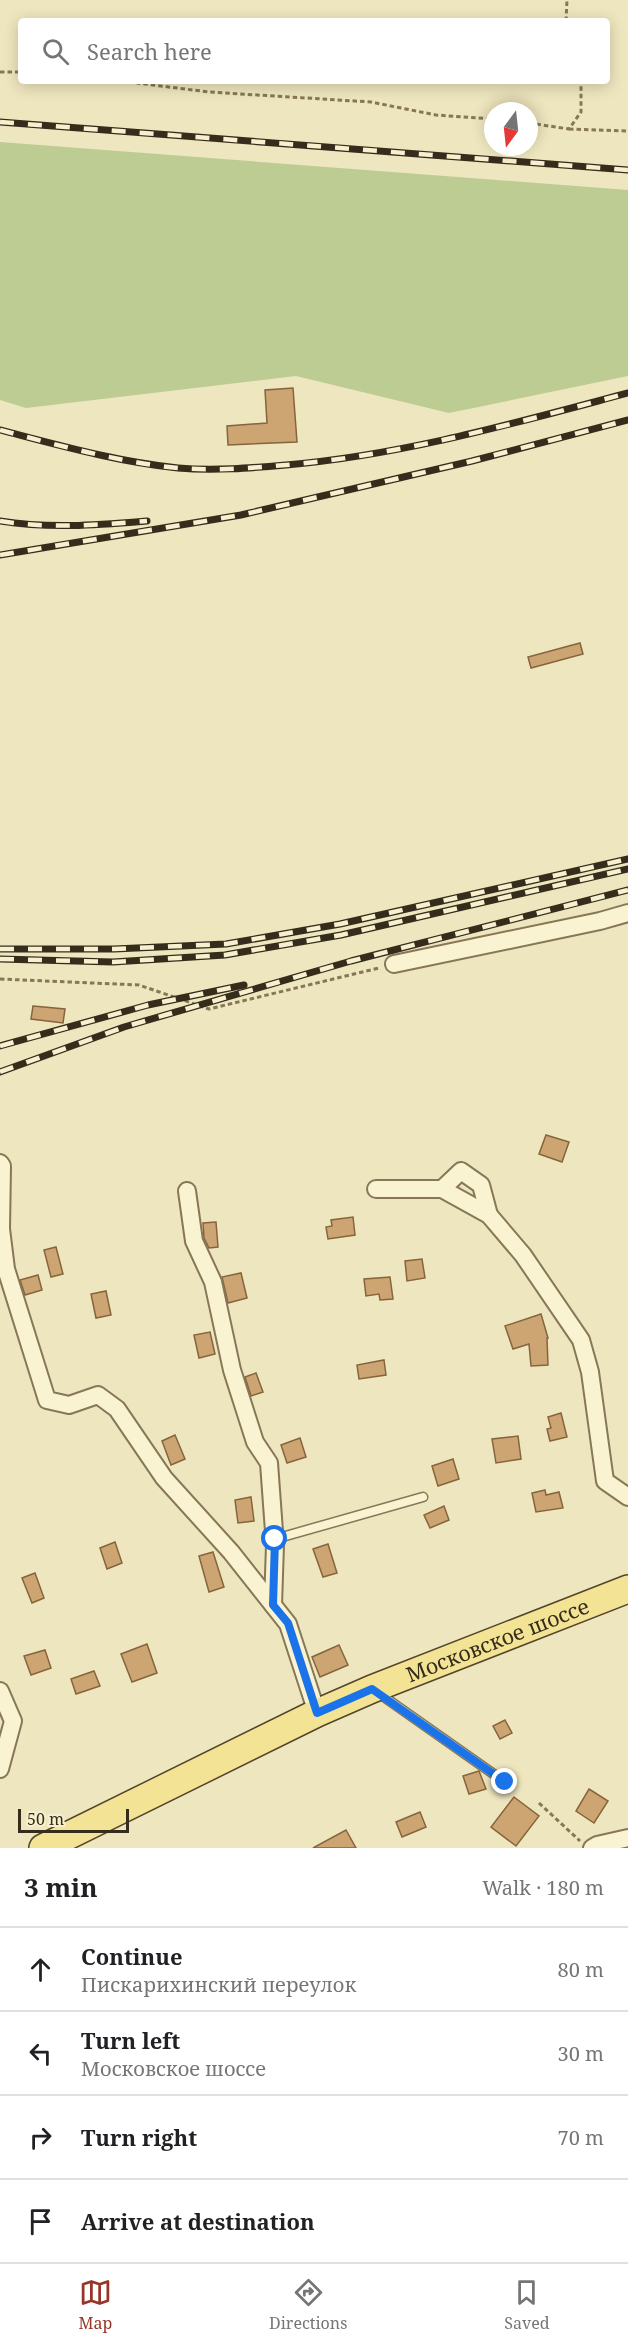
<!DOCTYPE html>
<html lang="en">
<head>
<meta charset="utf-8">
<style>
  body { margin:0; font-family:"Noto Serif",serif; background:#f6f6f6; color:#202124 }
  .compass { position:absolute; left:484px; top:102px; width:54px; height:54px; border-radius:50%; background:#fff; box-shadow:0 3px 15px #0003; rotate:195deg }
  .scale { position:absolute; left:18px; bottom:15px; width:111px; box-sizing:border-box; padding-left:6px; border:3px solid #362c1c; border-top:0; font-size:16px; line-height:21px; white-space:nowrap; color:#362c1c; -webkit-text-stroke:4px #f6f0ce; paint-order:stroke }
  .stop { position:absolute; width:18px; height:18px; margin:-14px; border:4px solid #1a73e8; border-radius:50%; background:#fff }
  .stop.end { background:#1a73e8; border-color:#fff; box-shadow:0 2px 6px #0008 }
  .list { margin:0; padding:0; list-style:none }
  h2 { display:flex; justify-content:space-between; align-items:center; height:78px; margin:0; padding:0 24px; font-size:26px }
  h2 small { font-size:20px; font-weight:400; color:#757577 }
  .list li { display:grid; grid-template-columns:39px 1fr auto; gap:18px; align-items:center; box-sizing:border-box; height:84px; padding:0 24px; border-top:2px solid #e0e0e0 }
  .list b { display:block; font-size:22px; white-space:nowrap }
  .list p { margin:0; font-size:20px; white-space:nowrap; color:#757577 }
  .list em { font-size:20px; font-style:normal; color:#757577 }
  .icon { flex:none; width:33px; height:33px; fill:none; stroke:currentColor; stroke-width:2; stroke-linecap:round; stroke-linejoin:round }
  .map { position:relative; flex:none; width:628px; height:1848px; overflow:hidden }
  .search { position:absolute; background:#fff; box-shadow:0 3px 15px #0003; left:18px; right:18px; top:18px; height:66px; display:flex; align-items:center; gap:15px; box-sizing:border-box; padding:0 21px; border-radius:6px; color:#757577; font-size:22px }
  .sheet { height:414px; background:#fff }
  nav { display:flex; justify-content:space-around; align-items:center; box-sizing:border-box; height:84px; border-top:2px solid #e0e0e0; background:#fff; font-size:16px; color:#757577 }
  nav a { display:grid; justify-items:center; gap:3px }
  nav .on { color:#973426 }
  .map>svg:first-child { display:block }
  .green { fill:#bdcc92 }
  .building { fill:#cda573; stroke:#86643c; stroke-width:1.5 }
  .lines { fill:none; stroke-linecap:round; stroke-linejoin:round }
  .lane-casing { stroke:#877757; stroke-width:11 }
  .street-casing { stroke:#877757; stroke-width:20 }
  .primary-casing { stroke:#54442b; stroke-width:30 }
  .path { stroke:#877757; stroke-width:3; stroke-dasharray:4.5 3; stroke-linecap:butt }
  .lane { stroke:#f9f3d1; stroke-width:8 }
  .street { stroke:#f9f3d1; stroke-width:16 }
  .primary { stroke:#f3e394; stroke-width:27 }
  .rail-casing { stroke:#362c1c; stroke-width:7 }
  .rail { stroke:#f6f0ce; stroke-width:4.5; stroke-dasharray:14; stroke-linecap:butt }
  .route { stroke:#1a73e8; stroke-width:8 }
  .labels { text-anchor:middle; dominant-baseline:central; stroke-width:4.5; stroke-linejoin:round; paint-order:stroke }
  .street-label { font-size:21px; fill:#362c1c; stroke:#f6f0ce }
</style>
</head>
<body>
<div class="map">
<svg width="628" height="1848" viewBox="0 0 628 1848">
  <rect width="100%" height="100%" fill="#eee6be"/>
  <polygon class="green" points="0,142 628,190 628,376 449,413 296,376 26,408 0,400"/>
  <g class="building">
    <polygon points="293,388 297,442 228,445 227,426 267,423 265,390"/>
    <polygon points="580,643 583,654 531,668 528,657"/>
    <polygon points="33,1006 65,1009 63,1023 31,1019"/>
    <polygon points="546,1135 569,1142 562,1162 539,1154"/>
    <polygon points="353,1217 355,1235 328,1239 326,1227 332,1226 331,1220"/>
    <polygon points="216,1222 218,1247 209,1248 204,1238 203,1223"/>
    <polygon points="56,1247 63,1274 51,1277 44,1250"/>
    <polygon points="422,1259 425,1278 407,1281 405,1261"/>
    <polygon points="241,1273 247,1298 228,1303 222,1277"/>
    <polygon points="38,1275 42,1290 25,1295 20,1280"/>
    <polygon points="390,1277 393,1299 380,1300 379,1294 366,1296 364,1279"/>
    <polygon points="106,1291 111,1315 96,1318 91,1294"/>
    <polygon points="541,1314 548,1338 547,1338 548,1365 531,1366 529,1344 513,1349 505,1326"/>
    <polygon points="210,1332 215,1354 199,1358 194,1335"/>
    <polygon points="384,1360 386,1375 359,1379 357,1365"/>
    <polygon points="256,1373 263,1392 251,1396 245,1377"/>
    <polygon points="561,1413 567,1437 550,1441 547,1429 551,1428 548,1417"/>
    <polygon points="175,1435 185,1459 171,1465 162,1441"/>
    <polygon points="518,1436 521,1459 496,1463 492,1439"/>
    <polygon points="300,1438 306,1457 287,1463 281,1445"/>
    <polygon points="453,1459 459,1479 438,1486 432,1466"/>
    <polygon points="545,1490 546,1495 559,1492 563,1508 536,1512 532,1493"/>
    <polygon points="251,1497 254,1521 238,1523 235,1500"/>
    <polygon points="444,1506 449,1520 430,1528 424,1515"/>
    <polygon points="115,1542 122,1563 107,1569 100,1548"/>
    <polygon points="328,1544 337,1573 323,1577 313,1549"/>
    <polygon points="213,1552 224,1587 209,1592 199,1556"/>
    <polygon points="35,1573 44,1598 32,1603 22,1578"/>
    <polygon points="147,1644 157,1673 132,1682 121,1654"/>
    <polygon points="339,1645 348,1665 320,1677 312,1657"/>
    <polygon points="45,1650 51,1668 31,1675 24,1656"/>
    <polygon points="94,1671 100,1686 76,1694 71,1679"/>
    <polygon points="505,1720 512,1733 500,1739 493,1726"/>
    <polygon points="479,1771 486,1789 469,1794 463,1776"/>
    <polygon points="589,1789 608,1801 594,1823 576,1811"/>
    <polygon points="514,1797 539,1816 516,1846 491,1827"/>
    <polygon points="420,1812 426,1827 402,1837 396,1822"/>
    <polygon points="346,1830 356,1848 313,1848"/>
  </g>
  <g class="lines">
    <g class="lane-casing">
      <g id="lane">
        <polyline points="275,1539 423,1497"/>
        <polyline points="377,1692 505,1782"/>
      </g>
    </g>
    <g class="street-casing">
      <g id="street">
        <polyline points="394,964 600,921 628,913"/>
        <polyline points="0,1163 2,1166 1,1229 6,1269 47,1400 69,1405 98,1395 117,1409 164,1478 231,1552 288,1624 317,1713"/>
        <polyline points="376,1189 442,1189 489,1215 523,1255 581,1340 590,1372 605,1481 628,1497"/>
        <polyline points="442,1189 461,1171 481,1185 489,1215"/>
        <polyline points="187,1191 194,1241 213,1282 232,1370 255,1442 269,1463 275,1545 273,1605"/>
        <polyline points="0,1691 13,1721 0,1769"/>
        <polyline points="592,1848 597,1845 628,1838"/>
      </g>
    </g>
    <g class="primary-casing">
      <g id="primary">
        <path id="s1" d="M43,1848L317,1713L372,1689L628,1589"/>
      </g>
    </g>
    <g class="path">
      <polyline points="566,21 567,0"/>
      <polyline points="0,72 21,72"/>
      <polyline points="121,81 209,92 371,102 436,115 493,119"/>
      <polyline points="529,123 569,129 581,112 581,81"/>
      <polyline points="569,129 628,131"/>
      <polyline points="0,979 139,985 209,1009 379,968"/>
      <polyline points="539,1803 580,1841"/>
    </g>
    <use href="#lane" class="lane"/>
    <use href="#street" class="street"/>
    <use href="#primary" class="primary"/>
    <g class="rail-casing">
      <g id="rail">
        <polyline points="0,122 628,170"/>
        <path d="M0,430C58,445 118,462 178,468C214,471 251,468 286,465C403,455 515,423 628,393"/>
        <path d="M0,521C50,529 97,525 147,521"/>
        <polyline points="0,555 241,515 472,461 628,420"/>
        <polyline points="0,949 114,949 226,944 340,924 628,859"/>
        <polyline points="0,959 113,962 225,955 341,935 628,869"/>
        <polyline points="0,1046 148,1005 244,985"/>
        <polyline points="0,1072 124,1027 351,961 628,890"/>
      </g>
    </g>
    <use href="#rail" class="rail"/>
  </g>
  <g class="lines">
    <polyline class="route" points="275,1539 273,1605 288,1623 317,1713 372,1689 505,1782"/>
  </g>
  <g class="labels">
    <g class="street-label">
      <text stroke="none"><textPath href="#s1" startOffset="500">Московское шоссе</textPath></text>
    </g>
  </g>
</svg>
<svg class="compass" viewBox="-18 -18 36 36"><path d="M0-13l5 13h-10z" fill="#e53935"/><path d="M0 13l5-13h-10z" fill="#757577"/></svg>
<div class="scale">50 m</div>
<div class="stop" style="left:275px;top:1539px"></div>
<div class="stop end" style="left:505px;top:1782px"></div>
<div class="search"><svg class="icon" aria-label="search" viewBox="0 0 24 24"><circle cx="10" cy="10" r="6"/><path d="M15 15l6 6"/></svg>Search here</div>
</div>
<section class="sheet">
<h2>3 min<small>Walk · 180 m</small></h2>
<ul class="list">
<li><svg class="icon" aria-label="ahead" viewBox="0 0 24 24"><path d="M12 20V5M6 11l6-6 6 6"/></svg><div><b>Continue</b><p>Пискарихинский переулок</p></div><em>80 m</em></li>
<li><svg class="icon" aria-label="left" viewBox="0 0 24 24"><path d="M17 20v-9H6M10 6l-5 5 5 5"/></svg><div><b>Turn left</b><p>Московское шоссе</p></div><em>30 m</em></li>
<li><svg class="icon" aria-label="right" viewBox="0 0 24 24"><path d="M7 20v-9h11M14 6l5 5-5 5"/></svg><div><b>Turn right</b></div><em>70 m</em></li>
<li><svg class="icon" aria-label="arrive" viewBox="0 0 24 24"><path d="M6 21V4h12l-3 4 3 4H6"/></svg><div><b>Arrive at destination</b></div></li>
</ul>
</section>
<nav>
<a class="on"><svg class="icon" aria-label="map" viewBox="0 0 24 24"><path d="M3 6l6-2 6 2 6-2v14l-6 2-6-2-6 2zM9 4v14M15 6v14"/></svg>Map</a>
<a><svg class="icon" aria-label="directions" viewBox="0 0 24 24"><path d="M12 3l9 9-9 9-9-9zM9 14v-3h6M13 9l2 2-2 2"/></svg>Directions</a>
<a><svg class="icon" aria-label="saved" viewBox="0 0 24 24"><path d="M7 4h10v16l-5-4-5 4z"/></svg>Saved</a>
</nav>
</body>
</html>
